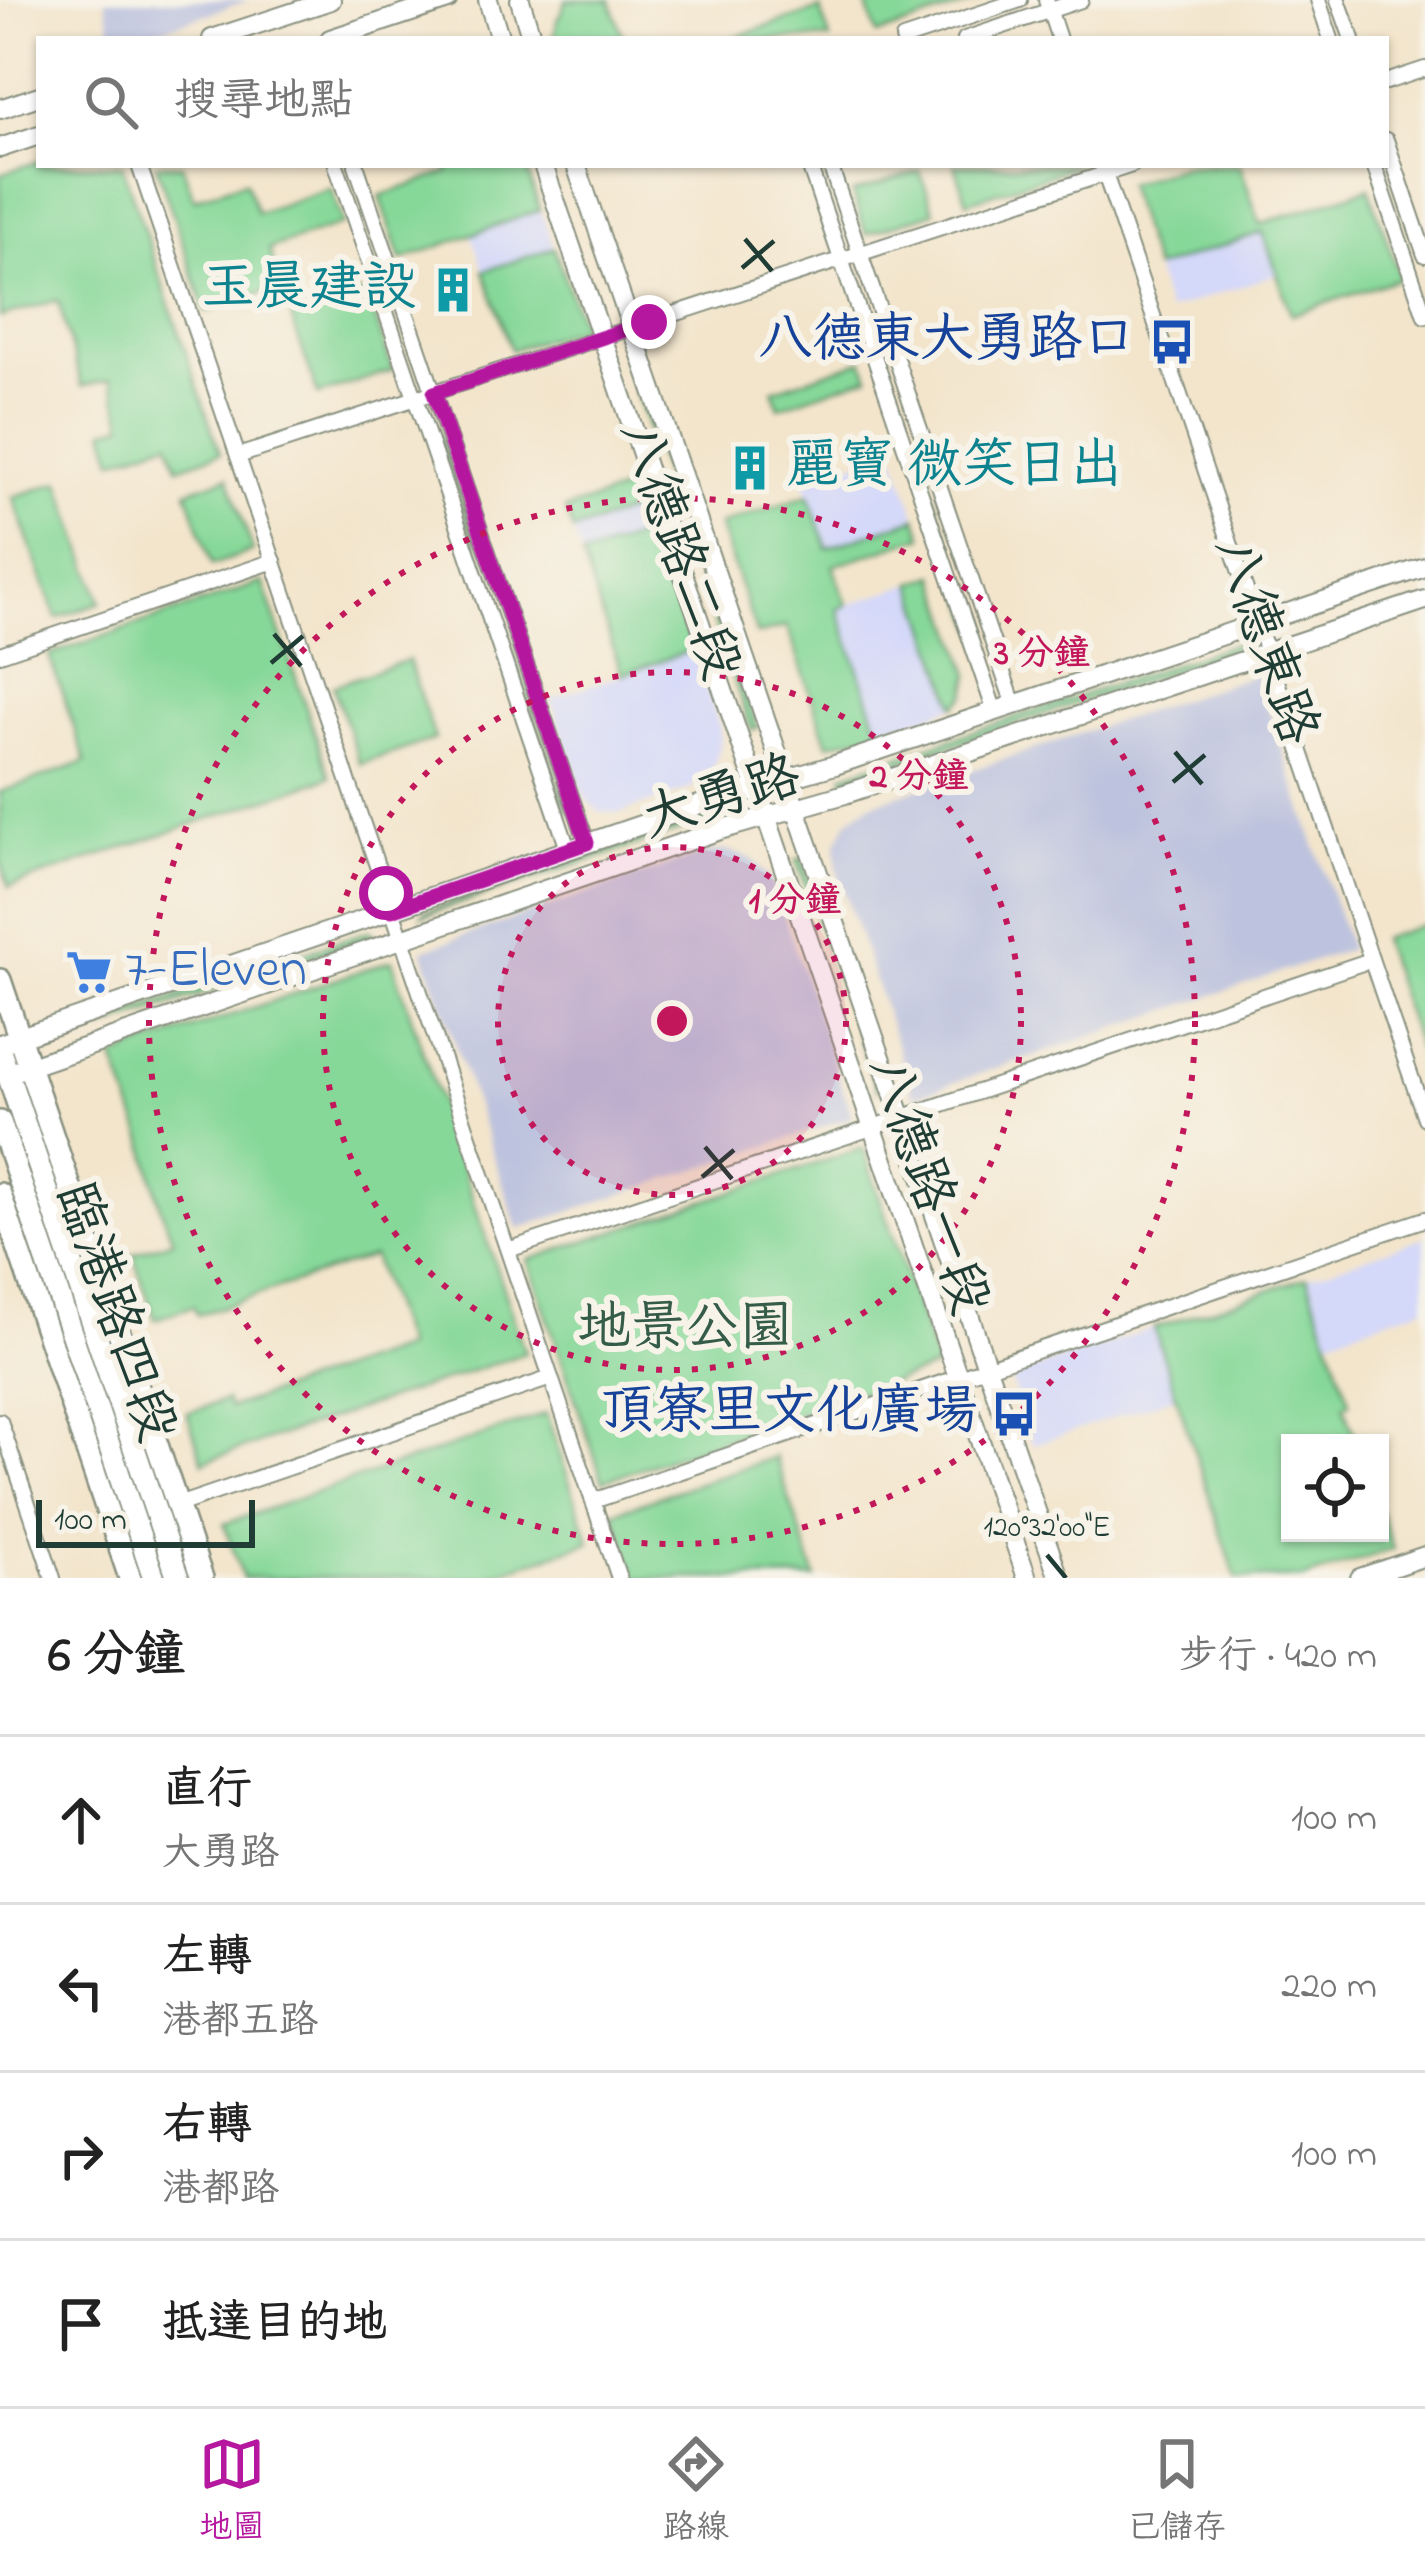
<!DOCTYPE html>
<html lang="zh-TW">
<head>
<meta charset="utf-8">
<style>
  body { margin:0; font-family:"Indie Flower","LXGW WenKai TC",sans-serif; background:#f6f6f6; color:#222 }
  .controls { position:absolute; right:36px; bottom:36px; display:grid; overflow:hidden; border-radius:0px; box-shadow:0 3px 9px #0004 }
  .controls button { width:108px; height:108px; display:grid; place-items:center; padding:0; border:0; border-bottom:3px solid #e0e0e0; background:#fff; color:#222; font:60px sans-serif }
  .scale { position:absolute; left:36px; bottom:30px; width:219px; box-sizing:border-box; padding-left:12px; border:6px solid #1f3d34; border-top:0; font-size:33px; line-height:42px; white-space:nowrap; color:#1f3d34; -webkit-text-stroke:9px #f7f3e8; paint-order:stroke }
  .stop { position:absolute; width:36px; height:36px; margin:-27px; border:9px solid #b5179e; border-radius:50%; background:#fff }
  .stop.end { background:#b5179e; border-color:#fff; box-shadow:0 3px 12px #0008 }
  .list { margin:0; padding:0; list-style:none }
  h2 { display:flex; justify-content:space-between; align-items:center; height:156px; margin:0; padding:0 48px; font-size:51px }
  h2 small { font-size:39px; font-weight:400; color:#767676 }
  .list li { display:grid; grid-template-columns:78px 1fr auto; gap:36px; align-items:center; box-sizing:border-box; height:168px; padding:0 48px; border-top:3px solid #e0e0e0 }
  .list b { display:block; font-size:45px; white-space:nowrap }
  .list p { margin:0; font-size:39px; white-space:nowrap; color:#767676 }
  .list em { font-size:39px; font-style:normal; color:#767676 }
  .icon { flex:none; width:66px; height:66px; fill:none; stroke:currentColor; stroke-width:2; stroke-linecap:round; stroke-linejoin:round }
  .map { position:relative; flex:none; width:1425px; height:1578px; overflow:hidden }
  .search { position:absolute; background:#fff; box-shadow:0 3px 9px #0004; left:36px; right:36px; top:36px; height:132px; display:flex; align-items:center; gap:30px; box-sizing:border-box; padding:0 42px; border-radius:0px; color:#767676; font-size:45px }
  .sheet { height:828px; background:#fff }
  nav { display:flex; justify-content:space-around; align-items:center; box-sizing:border-box; height:168px; border-top:3px solid #e0e0e0; background:#fff; font-size:33px; color:#767676 }
  nav a { display:grid; justify-items:center; gap:6px }
  nav .on { color:#b5179e }
  .map>svg:first-child { display:block }
  .built { fill:#d4d8f9 }
  .industrial { fill:#bdc3de }
  .green { fill:#86d899; stroke:#528a66; stroke-width:3 }
  .lines { fill:none; stroke-linecap:round; stroke-linejoin:round }
  .street-casing { stroke:#899180; stroke-width:18 }
  .secondary-casing { stroke:#899180; stroke-width:22 }
  .primary-casing { stroke:#899180; stroke-width:26 }
  .street { stroke:#fff; stroke-width:14 }
  .secondary { stroke:#fff; stroke-width:18 }
  .primary { stroke:#fff; stroke-width:21 }
  .route { stroke:#b5179e; stroke-width:15 }
  .ticks { fill:none; stroke:#1f3d34; stroke-width:4.5 }
  .ring { fill:none; stroke:#c2185b; stroke-width:6; stroke-dasharray:6 12 }
  .labels { text-anchor:middle; dominant-baseline:central; stroke-width:12; stroke-linejoin:round; paint-order:stroke }
  .culture-label { font-size:54px; fill:#0d838f; stroke:#f7f3e8; text-anchor:end }
  .transit-label { font-size:54px; fill:#164399; stroke:#f7f3e8; text-anchor:end }
  .street-label { font-size:54px; fill:#1f3d34; stroke:#f7f3e8 }
  .shop-label { font-size:54px; fill:#366cbe; stroke:#f7f3e8; text-anchor:start }
  .park-label { font-size:54px; fill:#345c48; stroke:#f7f3e8 }
  .ticks-label { font-size:30px; text-anchor:middle; fill:#1f3d34; stroke:#f7f3e8; stroke-width:12; stroke-linejoin:round; paint-order:stroke }
  .centre { fill:#c2185b; stroke:#f7f3e8; stroke-width:6 }
  .ring-label { font-size:36px; text-anchor:middle; font-weight:bold; fill:#c2185b; stroke:#f7f3e8; stroke-width:12; stroke-linejoin:round; paint-order:stroke }
</style>
</head>
<body>
<div class="map">
<svg width="1425" height="1578" viewBox="0 0 1425 1578">
  <rect width="100%" height="100%" fill="#f7f3e8"/>
  <filter id="ink" filterUnits="userSpaceOnUse"><feTurbulence type="fractalNoise" baseFrequency=".00833" numOctaves="2"/><feDisplacementMap in="SourceGraphic" scale="24" xChannelSelector="R" yChannelSelector="G"/><feConvolveMatrix kernelMatrix="1 2 1 2 8 2 1 2 1" color-interpolation-filters="sRGB"/></filter>
  <filter id="wash" filterUnits="userSpaceOnUse"><feTurbulence type="fractalNoise" baseFrequency=".004" numOctaves="4" result="noise"/><feDisplacementMap in="SourceGraphic" scale="48" xChannelSelector="R" yChannelSelector="G"/><feGaussianBlur stdDeviation="2.7" result="paint"/><feColorMatrix in="noise" values="0 0 0 0 0 0 0 0 0 0 0 0 0 0 0 0 0 1.4 0 .05"/><feComposite in="paint" operator="in"/></filter>
  <g filter="url(#wash)">
    <rect width="100%" height="100%" fill="#f3e5cc"/>
    <g class="built">
      <polygon points="540,210 554,248 484,271 471,233"/>
      <polygon points="1263,232 1277,274 1168,311 1154,269"/>
      <polygon points="893,449 917,518 827,549 804,480"/>
      <polygon points="644,507 652,532 582,557 573,531"/>
      <polygon points="913,583 955,706 880,732 838,608"/>
      <polygon points="693,650 720,728 721,744 714,766 690,789 621,813 599,812 584,796 551,699"/>
      <polygon points="1425,1237 1425,1306 1328,1339 1307,1277"/>
      <polygon points="1154,1328 1176,1396 1033,1445 1010,1377"/>
    </g>
    <g class="industrial">
      <polygon points="105,0 250,0 132,39 113,39"/>
      <polygon points="1257,674 1350,949 914,1096 837,870 836,845 848,820 871,804"/>
      <polygon points="727,850 752,859 773,883 852,1117 518,1229 423,950 705,853"/>
    </g>
    <g class="green">
      <polygon points="567,0 610,0 624,39 554,39 557,20"/>
      <polygon points="865,0 982,0 877,35"/>
      <polygon points="820,9 830,39 729,39"/>
      <polygon points="39,161 39,165 122,165 220,453 178,467 169,441 114,460 105,430 124,424 111,379 82,386 58,300 0,317 0,174"/>
      <polygon points="156,165 182,165 194,199 245,181 257,213 331,188 343,224 269,249 281,287 206,312"/>
      <polygon points="447,165 525,165 540,210 401,260 380,196 449,172"/>
      <polygon points="955,165 1079,165 967,202"/>
      <polygon points="1184,165 1240,165 1260,224 1369,188 1400,278 1291,315 1263,232 1154,269 1126,184"/>
      <polygon points="920,171 934,212 866,234 852,193"/>
      <polygon points="554,248 582,327 511,350 484,271"/>
      <polygon points="860,282 995,675 993,678 858,285"/>
      <polygon points="366,292 393,370 318,395 291,317"/>
      <polygon points="627,357 631,359 758,728 751,730 625,361"/>
      <polygon points="863,360 869,376 779,407 773,390"/>
      <polygon points="434,420 568,810 566,813 432,423"/>
      <polygon points="228,477 253,551 212,565 187,491"/>
      <polygon points="60,482 101,602 57,618 13,497"/>
      <polygon points="636,486 644,507 573,531 565,510"/>
      <polygon points="809,495 827,548 917,518 923,536 833,566 847,605 838,609 880,732 828,744 787,626 757,635 719,525"/>
      <polygon points="652,532 693,650 622,674 582,557"/>
      <polygon points="936,575 970,675 966,695 955,706 913,583"/>
      <polygon points="263,582 330,777 9,887 0,860 0,792 86,762 49,655"/>
      <polygon points="1234,644 1238,647 1236,650 845,781 843,775"/>
      <polygon points="408,660 435,739 360,764 333,686"/>
      <polygon points="710,813 712,820 422,916 424,912"/>
      <polygon points="802,858 879,1086 877,1090 796,860"/>
      <polygon points="1425,924 1425,1068 1381,939"/>
      <polygon points="368,931 372,933 370,937 77,1037 75,1031"/>
      <polygon points="392,960 525,1353 203,1462 187,1413 226,1400 229,1408 405,1348 373,1256 198,1315 193,1306 155,1319 133,1254 173,1240 161,1209 143,1138 114,1059 133,1049"/>
      <polygon points="863,1148 937,1367 603,1481 528,1260"/>
      <polygon points="1307,1277 1350,1402 1344,1405 1357,1443 1290,1443 1290,1533 1380,1533 1380,1511 1393,1549 1304,1578 1236,1578 1154,1328"/>
      <polygon points="546,1414 590,1542 482,1578 243,1578 224,1524"/>
      <polygon points="775,1457 816,1578 636,1578 614,1512"/>
    </g>
  </g>
  <g filter="url(#ink)">
    <g class="lines">
      <g class="street-casing">
        <g id="street">
          <polyline points="1046,0 1059,39"/>
          <polyline points="1318,0 1331,39"/>
          <polyline points="1338,0 1352,39"/>
          <polyline points="903,39 1020,0"/>
          <polyline points="965,39 1081,0"/>
          <polyline points="1386,82 1425,69"/>
          <polyline points="1386,140 1425,255"/>
          <polyline points="139,165 619,1578"/>
          <polyline points="336,165 568,849"/>
          <polyline points="356,165 587,843"/>
          <polyline points="809,165 995,712"/>
          <polyline points="830,165 1014,705"/>
          <polyline points="1102,165 1425,1118"/>
          <polyline points="1374,165 1425,316"/>
          <polyline points="238,456 1132,165"/>
          <polyline points="0,654 274,561"/>
          <polyline points="508,1250 1371,960"/>
          <polyline points="0,1421 53,1578"/>
          <polyline points="593,1501 1425,1219"/>
          <polyline points="178,1505 551,1378"/>
        </g>
      </g>
      <g class="secondary-casing">
        <g id="secondary">
          <polyline points="488,0 500,39"/>
          <polyline points="520,0 532,39"/>
          <polyline points="212,39 331,0"/>
          <polyline points="330,39 448,0"/>
          <polyline points="0,109 39,96"/>
          <polyline points="0,148 39,135"/>
          <polyline points="543,165 1027,1578"/>
          <polyline points="576,165 1059,1578"/>
          <polyline points="0,1044 711,801 835,765 1425,567"/>
          <polyline points="19,1070 720,830 845,794 1425,600"/>
          <polyline points="1360,1578 1425,1556"/>
        </g>
      </g>
      <g class="primary-casing">
        <g id="primary">
          <polyline points="0,980 202,1578"/>
          <polyline points="0,1051 178,1578"/>
          <polyline points="0,1122 154,1578"/>
          <polyline points="0,1194 130,1578"/>
        </g>
      </g>
      <use href="#street" class="street"/>
      <use href="#secondary" class="secondary"/>
      <use href="#primary" class="primary"/>
    </g>
  </g>
  <g class="lines" filter="url(#ink)">
    <polyline class="route" points="386,893 392,910 587,843 434,393 649,322"/>
  </g>
  <path class="ticks" d="M745,239L772,271M742,268L774,241M274,634L301,666M271,663L303,636M1175,752L1202,784M1173,782L1205,755M705,1147L732,1179M702,1177L734,1150M1047,1555L1066,1578"/>
  <circle cx="672" cy="1021" r="174" fill="#c2185b" fill-opacity=".12"/>
  <g class="ring">
    <circle cx="672" cy="1021" r="174"/>
    <circle cx="672" cy="1021" r="349"/>
    <circle cx="672" cy="1021" r="523"/>
  </g>
  <defs>
    <g id="building-bare" transform="scale(3.6)"><path d="M-4-6H4V6H1V3H-1V6H-4ZM-2.5-4.3h1.7v1.8h-1.7ZM.8-4.3h1.7v1.8H.8ZM-2.5-1h1.7V.8h-1.7ZM.8-1h1.7V.8H.8Z" fill="#0f9aa8" stroke="#f7f3e8" stroke-width="2.5" paint-order="stroke"/></g>
    <g id="bus-bare" transform="scale(3.6)"><path d="M-5-6H5V4H4V6H2V4H-2V6H-4V4H-5ZM-3.5-4V0h7V-4ZM-3.5 1.2v1.5H-2V1.2ZM2 1.2v1.5H3.5V1.2Z" fill="#1a4fb4" stroke="#f7f3e8" stroke-width="2.5" paint-order="stroke"/></g>
    <g id="supermarket-bare" transform="scale(3.6)"><path d="M-6-5.5h2.5l.6 2H6L4.5 2H-2.5L-4.4-4H-6ZM-1.5 3.2a1.3 1.3 0 1 0 .1 0ZM3 3.2a1.3 1.3 0 1 0 .1 0Z" fill="#3f7fe0" stroke="#f7f3e8" stroke-width="2.5" paint-order="stroke"/></g>
  </defs>
  <g fill-rule="evenodd">
    <use href="#building-bare" x="453" y="290"/>
    <use href="#bus-bare" x="1172" y="342"/>
    <use href="#building-bare" x="750" y="468"/>
    <use href="#supermarket-bare" x="89" y="972"/>
    <use href="#bus-bare" x="1014" y="1414"/>
  </g>
  <g class="labels">
    <g class="culture-label">
      <text x="417" y="290">玉晨建設</text>
      <text x="786" y="468" text-anchor="start">麗寶 微笑日出</text>
    </g>
    <g class="transit-label">
      <text x="1136" y="342">八德東大勇路口</text>
      <text x="978" y="1414">頂寮里文化廣場</text>
    </g>
    <g class="street-label">
      <text transform="translate(677 551) rotate(71)">八德路二段</text>
      <text transform="translate(1263 641) rotate(71)">八德東路</text>
      <text transform="translate(722 800) rotate(-17)">大勇路</text>
      <text transform="translate(926 1186) rotate(71)">八德路一段</text>
      <text transform="translate(113 1313) rotate(71)">臨港路四段</text>
    </g>
    <g class="shop-label">
      <text x="125" y="972">7-Eleven</text>
    </g>
    <g class="park-label">
      <text x="685" y="1330">地景公園</text>
    </g>
  </g>
  <g class="ticks-label">
    <text x="1047" y="1536">120°32'00"E</text>
  </g>
  <circle cx="672" cy="1021" r="18" class="centre"/>
  <g class="ring-label">
    <text x="1042" y="664">3 分鐘</text>
    <text x="919" y="787">2 分鐘</text>
    <text x="795" y="911">1 分鐘</text>
  </g>
</svg>
<div class="controls">
<button><svg class="icon" aria-label="locate" viewBox="0 0 24 24"><circle cx="12" cy="12" r="6"/><path d="M12 2v4M12 18v4M2 12h4M18 12h4"/></svg></button>
</div>
<div class="scale">100 m</div>
<div class="stop" style="left:386px;top:893px"></div>
<div class="stop end" style="left:649px;top:322px"></div>
<div class="search"><svg class="icon" aria-label="search" viewBox="0 0 24 24"><circle cx="10" cy="10" r="6"/><path d="M15 15l6 6"/></svg>搜尋地點</div>
</div>
<section class="sheet">
<h2>6 分鐘<small>步行 · 420 m</small></h2>
<ul class="list">
<li><svg class="icon" aria-label="ahead" viewBox="0 0 24 24"><path d="M12 20V5M6 11l6-6 6 6"/></svg><div><b>直行</b><p>大勇路</p></div><em>100 m</em></li>
<li><svg class="icon" aria-label="left" viewBox="0 0 24 24"><path d="M17 20v-9H6M10 6l-5 5 5 5"/></svg><div><b>左轉</b><p>港都五路</p></div><em>220 m</em></li>
<li><svg class="icon" aria-label="right" viewBox="0 0 24 24"><path d="M7 20v-9h11M14 6l5 5-5 5"/></svg><div><b>右轉</b><p>港都路</p></div><em>100 m</em></li>
<li><svg class="icon" aria-label="arrive" viewBox="0 0 24 24"><path d="M6 21V4h12l-3 4 3 4H6"/></svg><div><b>抵達目的地</b></div></li>
</ul>
</section>
<nav>
<a class="on"><svg class="icon" aria-label="map" viewBox="0 0 24 24"><path d="M3 6l6-2 6 2 6-2v14l-6 2-6-2-6 2zM9 4v14M15 6v14"/></svg>地圖</a>
<a><svg class="icon" aria-label="directions" viewBox="0 0 24 24"><path d="M12 3l9 9-9 9-9-9zM9 14v-3h6M13 9l2 2-2 2"/></svg>路線</a>
<a><svg class="icon" aria-label="saved" viewBox="0 0 24 24"><path d="M7 4h10v16l-5-4-5 4z"/></svg>已儲存</a>
</nav>
</body>
</html>
